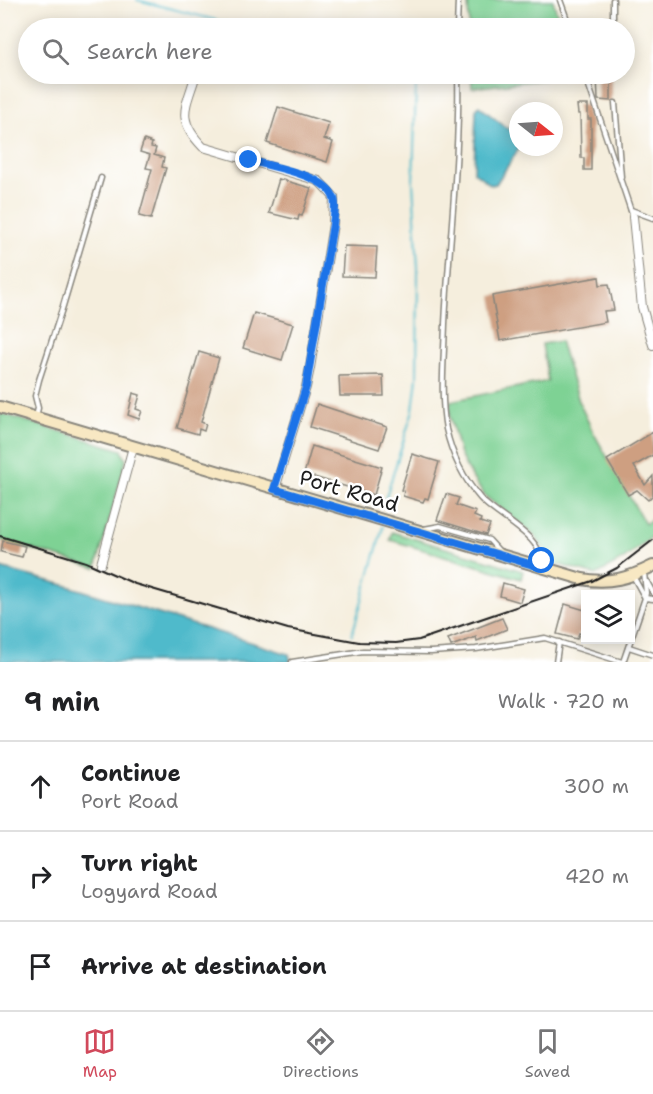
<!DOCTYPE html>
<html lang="en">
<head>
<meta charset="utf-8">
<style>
  body { margin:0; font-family:"Shantell Sans",sans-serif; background:#f2f2f2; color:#202124 }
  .controls { position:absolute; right:18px; bottom:18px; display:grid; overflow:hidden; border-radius:0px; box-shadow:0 3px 15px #0003 }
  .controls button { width:54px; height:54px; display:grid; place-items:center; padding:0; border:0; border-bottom:2px solid #e0e0e0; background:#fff; color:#202124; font:30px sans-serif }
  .compass { position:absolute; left:509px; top:102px; width:54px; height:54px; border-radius:50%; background:#fff; box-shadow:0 3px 15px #0003; rotate:107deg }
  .stop { position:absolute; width:18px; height:18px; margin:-14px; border:4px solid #1a73e8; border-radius:50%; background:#fff }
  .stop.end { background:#1a73e8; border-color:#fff; box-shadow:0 2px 6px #0008 }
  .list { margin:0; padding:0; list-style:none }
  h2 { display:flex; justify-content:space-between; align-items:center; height:78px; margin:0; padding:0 24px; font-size:26px }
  h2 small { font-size:20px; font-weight:400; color:#757577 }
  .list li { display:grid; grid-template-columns:39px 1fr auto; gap:18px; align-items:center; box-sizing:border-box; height:90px; padding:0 24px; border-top:2px solid #e0e0e0 }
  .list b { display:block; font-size:22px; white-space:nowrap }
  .list p { margin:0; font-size:20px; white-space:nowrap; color:#757577 }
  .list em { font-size:20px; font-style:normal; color:#757577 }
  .icon { flex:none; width:33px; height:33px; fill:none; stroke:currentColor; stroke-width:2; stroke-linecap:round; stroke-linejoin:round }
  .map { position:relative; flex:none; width:653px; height:662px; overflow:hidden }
  .search { position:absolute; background:#fff; box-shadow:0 3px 15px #0003; left:18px; right:18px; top:18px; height:66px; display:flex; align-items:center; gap:15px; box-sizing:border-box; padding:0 21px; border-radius:33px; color:#757577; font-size:22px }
  .sheet { height:348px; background:#fff }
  nav { display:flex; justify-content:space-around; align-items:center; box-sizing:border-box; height:84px; border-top:2px solid #e0e0e0; background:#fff; font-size:16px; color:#757577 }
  nav a { display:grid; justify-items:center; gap:3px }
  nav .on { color:#d1495b }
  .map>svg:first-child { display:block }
  .green { fill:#7ed294; stroke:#4d7758; stroke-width:1.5 }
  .water { fill:#4fbacb; stroke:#366b74; stroke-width:1.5 }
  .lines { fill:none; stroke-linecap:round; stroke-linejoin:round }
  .stream { stroke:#4fbacb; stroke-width:2 }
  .building { fill:#ce9f81 }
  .service-casing { stroke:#88857c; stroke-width:7 }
  .minor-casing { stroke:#88857c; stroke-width:10 }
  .secondary-casing { stroke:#88857c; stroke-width:14 }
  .service { stroke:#fff; stroke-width:4 }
  .minor { stroke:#fff; stroke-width:8 }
  .secondary { stroke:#f8e8c3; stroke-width:10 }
  .rail { stroke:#1c1c1c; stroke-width:2 }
  .route { stroke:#1a73e8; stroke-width:8 }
  .labels { text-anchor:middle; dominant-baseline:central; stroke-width:5; stroke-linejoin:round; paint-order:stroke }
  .street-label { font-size:21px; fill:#1c1c1c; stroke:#fff }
</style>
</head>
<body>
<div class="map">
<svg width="653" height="662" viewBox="0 0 653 662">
  <rect width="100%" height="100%" fill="#fff"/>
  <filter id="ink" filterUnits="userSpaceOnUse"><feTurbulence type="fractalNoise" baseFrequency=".0167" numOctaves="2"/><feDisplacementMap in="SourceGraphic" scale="12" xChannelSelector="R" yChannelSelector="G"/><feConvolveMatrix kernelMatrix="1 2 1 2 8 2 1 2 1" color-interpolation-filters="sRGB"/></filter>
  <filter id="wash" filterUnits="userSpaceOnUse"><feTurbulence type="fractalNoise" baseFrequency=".008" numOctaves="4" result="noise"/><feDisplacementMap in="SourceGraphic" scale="24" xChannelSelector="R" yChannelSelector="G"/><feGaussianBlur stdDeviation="1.35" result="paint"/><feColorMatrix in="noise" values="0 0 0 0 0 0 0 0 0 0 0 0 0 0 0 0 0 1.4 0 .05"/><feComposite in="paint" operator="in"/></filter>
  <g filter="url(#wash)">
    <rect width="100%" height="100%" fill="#f5eedd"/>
    <g class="green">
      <polygon points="468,0 553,0 561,28 469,28"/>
      <polygon points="471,74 574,74 575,76 472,88"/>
      <polygon points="560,341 580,404 592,430 645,524 653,518 653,536 624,559 596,575 553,563 535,536 485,496 471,476 460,455 450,416 450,401 548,381 542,344"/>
      <polygon points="0,413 122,450 126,460 96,568 0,540"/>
      <polygon points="392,532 523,571 521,579 390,540"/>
    </g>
    <g class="water">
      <polygon points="479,106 518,137 518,147 520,147 496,184 491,185 474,172 476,110"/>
      <polygon points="0,568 68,586 289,654 291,662 0,662"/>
    </g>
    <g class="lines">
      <g class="stream">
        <polyline points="137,0 247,28"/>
        <polyline points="385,500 413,410 417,378 418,269 413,182 416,84 413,74"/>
        <polyline points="352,635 383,527"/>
      </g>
    </g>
    <g id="blocks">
      <g class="building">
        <polygon points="597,74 611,74 611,101 598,100"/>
        <polygon points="577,105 588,105 588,119 591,119 591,170 584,170 584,158 581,158 580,114 578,114"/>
        <polygon points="278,107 329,123 324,139 333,142 327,162 267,143"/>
        <polygon points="144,140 152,143 151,147 156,148 154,155 164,158 162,167 166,168 151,219 139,216 152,169 146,168 150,155 140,152"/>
        <polygon points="279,179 311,188 302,216 299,215 298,220 269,213"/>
        <polygon points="344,246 377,247 375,277 342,276"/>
        <polygon points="599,277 600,285 609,284 614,310 604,311 606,322 500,341 492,296"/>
        <polygon points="254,313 293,324 282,360 243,348"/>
        <polygon points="199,352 219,358 201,422 206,424 204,431 199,429 198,434 177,428"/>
        <polygon points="383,375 384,396 340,396 339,376"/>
        <polygon points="133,393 140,395 136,409 142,411 139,419 128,415"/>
        <polygon points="317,404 387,427 379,449 310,427"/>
        <polygon points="653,432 653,455 634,466 645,485 653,476 653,495 648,500 637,490 628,495 607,460"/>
        <polygon points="312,446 382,467 374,495 304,474"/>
        <polygon points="412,454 439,462 428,499 425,498 423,502 403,496 404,491 401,490"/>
        <polygon points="446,494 459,498 456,505 476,512 474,516 481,519 480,522 490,525 486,535 437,520"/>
        <polygon points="3,541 25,546 22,557 1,552"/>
        <polygon points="503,583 524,589 520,602 500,596"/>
        <polygon points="565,604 585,610 585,635 579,633 577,639 557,634"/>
        <polygon points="502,618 507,629 477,641 476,637 451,646 448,639"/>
      </g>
    </g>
  </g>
  <g filter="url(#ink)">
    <use href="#blocks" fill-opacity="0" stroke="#88857c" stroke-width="1.5"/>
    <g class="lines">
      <g class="service-casing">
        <g id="service">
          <polyline points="560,0 570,28"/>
          <polyline points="613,0 613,28"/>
          <polyline points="457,28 458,0"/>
          <path d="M458,74C460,157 449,241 445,324C444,359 440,396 446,429C452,455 463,478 480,498C496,517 548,538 540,566"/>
          <polyline points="585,74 633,217"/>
          <polyline points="615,103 621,177"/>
          <polyline points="631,210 653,218"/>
          <polyline points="36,417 38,408 35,396 39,380 63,306 101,178"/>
          <polyline points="424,529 440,526 489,540 499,551"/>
          <polyline points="633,576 645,598 646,593 644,572"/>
          <polyline points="647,582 653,593"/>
          <polyline points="629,647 653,655"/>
          <polyline points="292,662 363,651 431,652 476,649 545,638 622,662"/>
          <polyline points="556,662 559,642"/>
          <polyline points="623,662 645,598 653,599"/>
        </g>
      </g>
      <g class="minor-casing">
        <g id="minor">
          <path d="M196,74C186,108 175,118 203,147L319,181L334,197L333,224L310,368L306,387L275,489"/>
          <polyline points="633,217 642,307 653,345"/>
          <polyline points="101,564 133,447"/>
        </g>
      </g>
      <g class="secondary-casing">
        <path id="secondary" d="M0,407L582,579C609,584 629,578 653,566"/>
      </g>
      <use href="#service" class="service"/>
      <use href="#minor" class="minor"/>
      <use href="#secondary" class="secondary"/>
      <polyline class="rail" points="0,536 86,562 135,584 288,629 359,642 396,643 419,640 592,581 617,568 653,540"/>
    </g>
  </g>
  <g class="lines" filter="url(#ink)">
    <path class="route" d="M249,160C271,167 323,174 333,196C337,203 334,215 333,224L306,387L274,489L540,567L542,561"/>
  </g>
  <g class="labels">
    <g class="street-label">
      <text transform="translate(349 491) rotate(16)">Port Road</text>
    </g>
  </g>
</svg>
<div class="controls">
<button><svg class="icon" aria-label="layers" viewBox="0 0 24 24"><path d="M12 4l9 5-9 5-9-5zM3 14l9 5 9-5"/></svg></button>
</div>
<svg class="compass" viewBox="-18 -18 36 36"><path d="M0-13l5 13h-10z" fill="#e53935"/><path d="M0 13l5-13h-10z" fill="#757577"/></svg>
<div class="stop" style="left:542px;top:561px"></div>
<div class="stop end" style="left:249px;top:160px"></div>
<div class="search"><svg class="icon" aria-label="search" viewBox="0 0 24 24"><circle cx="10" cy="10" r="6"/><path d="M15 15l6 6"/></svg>Search here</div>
</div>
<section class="sheet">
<h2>9 min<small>Walk · 720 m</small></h2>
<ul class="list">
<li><svg class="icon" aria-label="ahead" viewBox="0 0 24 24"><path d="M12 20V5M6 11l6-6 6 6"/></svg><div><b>Continue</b><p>Port Road</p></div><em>300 m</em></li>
<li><svg class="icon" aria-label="right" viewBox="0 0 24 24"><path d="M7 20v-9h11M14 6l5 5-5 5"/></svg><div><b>Turn right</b><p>Logyard Road</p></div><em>420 m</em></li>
<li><svg class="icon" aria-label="arrive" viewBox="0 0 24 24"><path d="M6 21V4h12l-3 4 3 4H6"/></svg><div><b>Arrive at destination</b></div></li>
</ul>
</section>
<nav>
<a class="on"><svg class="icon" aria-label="map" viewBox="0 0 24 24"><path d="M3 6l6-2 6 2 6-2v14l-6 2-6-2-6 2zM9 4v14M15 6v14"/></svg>Map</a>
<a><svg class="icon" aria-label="directions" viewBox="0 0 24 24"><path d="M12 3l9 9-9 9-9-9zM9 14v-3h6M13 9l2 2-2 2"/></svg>Directions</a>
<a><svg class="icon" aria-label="saved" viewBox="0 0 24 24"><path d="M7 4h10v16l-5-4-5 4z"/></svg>Saved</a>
</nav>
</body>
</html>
